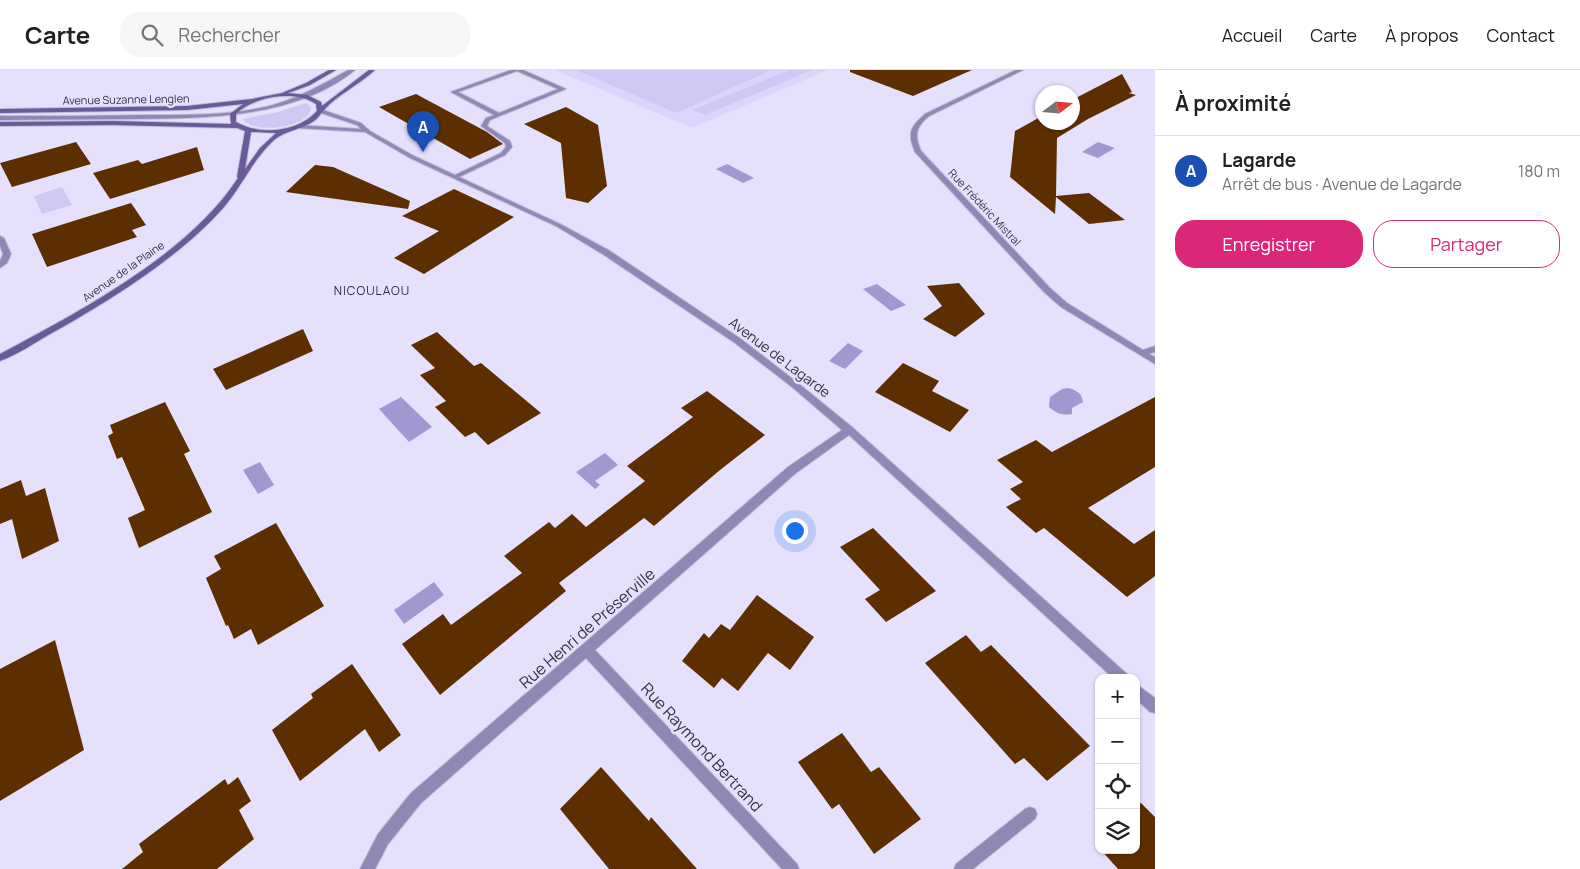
<!DOCTYPE html>
<html lang="fr">
<head>
<meta charset="utf-8">
<style>
  body { margin:0; font-family:Manrope,sans-serif; background:#f6f6f6; color:#202124 }
  .controls { position:absolute; right:15px; bottom:15px; display:grid; overflow:hidden; border-radius:10px; box-shadow:0 1px 4px #0004 }
  .controls button { width:45px; height:45px; display:grid; place-items:center; padding:0; border:0; border-bottom:1px solid #e0e0e0; background:#fff; color:#202124; font:25px sans-serif }
  .compass { position:absolute; left:1035px; top:15px; width:45px; height:45px; border-radius:50%; background:#fff; box-shadow:0 1px 4px #0004; rotate:74deg }
  .you { position:absolute; left:794px; top:460px; width:18px; height:18px; margin:-12px; border:4px solid #fff; border-radius:50%; background:#1a73e8; box-shadow:0 0 0 8px #1a73e833 }
  .badge { display:grid; place-items:center; width:32px; height:32px; border-radius:50%; background:#db2777; color:#fff; font-size:16px; font-weight:700 }
  .pin { position:absolute; translate:-50% -41px; filter:drop-shadow(0 1px 2px #0008) }
  .pin::after { content:''; position:absolute; top:26px; width:18px; height:15px; background:inherit; clip-path:polygon(0 0,100% 0,50% 100%) }
  .list { margin:0; padding:0; list-style:none }
  h2 { display:flex; justify-content:space-between; align-items:center; height:65px; margin:0; padding:0 20px; font-size:21px }
  h2 small { font-size:16px; font-weight:400; color:#757577 }
  .list li { display:grid; grid-template-columns:32px 1fr auto; gap:15px; align-items:center; box-sizing:border-box; height:70px; padding:0 20px; border-top:1px solid #e0e0e0 }
  .list b { display:block; font-size:19px; white-space:nowrap }
  .list p { margin:0; font-size:16px; white-space:nowrap; color:#757577 }
  .list em { font-size:16px; font-style:normal; color:#757577 }
  .actions { display:flex; gap:10px; padding:15px 20px }
  .actions a { flex:1; padding:11px 0; border:1px solid #db2777; border-radius:20px; text-align:center; font-size:18px; color:#db2777 }
  .actions .main { background:#db2777; color:#fff }
  .icon { flex:none; width:28px; height:28px; fill:none; stroke:currentColor; stroke-width:2; stroke-linecap:round; stroke-linejoin:round }
  .map { position:relative; flex:none; width:1155px; height:799px; overflow:hidden }
  header { display:flex; align-items:center; gap:30px; box-sizing:border-box; height:70px; padding:0 25px; background:#fff; border-bottom:1px solid #e0e0e0 }
  header strong { font-size:24px }
  nav { display:flex; gap:28px; margin-inline-start:auto; font-size:18px }
  .search { width:350px; height:45px; background:#f6f6f6; display:flex; align-items:center; gap:12px; box-sizing:border-box; padding:0 18px; border-radius:20px; color:#757577; font-size:19px }
  main { display:flex }
  aside { flex:1; background:#fff }
  .map>svg:first-child { display:block }
  .built { fill:#dbd4fd }
  .green { fill:#d0c8f3 }
  .water { fill:#a397d2 }
  .building { fill:#5d2f00 }
  .lines { fill:none; stroke-linecap:round; stroke-linejoin:round }
  .lane-casing { stroke:#c2bdd6; stroke-width:2 }
  .street-casing { stroke:#c2bdd6; stroke-width:2 }
  .secondary-casing { stroke:#c2bdd6; stroke-width:2 }
  .lane { fill:#9088b4; fill-rule:evenodd }
  .street { fill:#9088b4; fill-rule:evenodd }
  .secondary { fill:#695b9a; fill-rule:evenodd }
  .labels { text-anchor:middle; dominant-baseline:central; stroke-width:5; stroke-linejoin:round; paint-order:stroke }
  .far-street-label { font-size:11px; fill:#353340; stroke:#e5e0fc }
  .far-neighbourhood-label { font-size:12px; letter-spacing:1px; fill:#2f2a44; stroke:#e5e0fc }
  .street-label { font-size:14px; fill:#353340; stroke:#e5e0fc }
  .near-street-label { font-size:16px; fill:#353340; stroke:#e5e0fc }
</style>
</head>
<body>
<header>
<strong>Carte</strong>
<div class="search"><svg class="icon" aria-label="search" viewBox="0 0 24 24"><circle cx="10" cy="10" r="6"/><path d="M15 15l6 6"/></svg>Rechercher</div>
<nav><a>Accueil</a><a>Carte</a><a>À propos</a><a>Contact</a></nav>
</header>
<main>
<div class="map">
<svg width="1155" height="799" viewBox="0 0 1155 799">
  <rect width="100%" height="100%" fill="#e5e0fc"/>
  <polygon class="built" points="555,0 828,0 692,58"/>
  <g class="green">
    <polygon points="576,0 771,0 676,43"/>
    <polygon points="789,0 812,0 705,45 693,40"/>
    <path d="M306,33L311,37C311,58 253,65 243,49L278,42Z"/>
    <polygon points="62,117 72,135 42,144 34,126"/>
  </g>
  <g class="water">
    <polygon points="1098,72 1115,78 1098,88 1082,82"/>
    <polygon points="727,94 754,108 743,113 716,99"/>
    <polygon points="877,214 906,235 891,241 863,219"/>
    <polygon points="848,273 863,281 845,299 829,291"/>
    <path d="M1068,318C1076,320 1082,323 1083,332L1072,338V344C1062,346 1056,343 1049,337L1050,327L1062,319Z"/>
    <polygon points="401,327 432,357 409,372 379,339"/>
    <polygon points="605,383 618,395 595,411 600,415 595,419 576,402"/>
    <polygon points="260,392 274,415 258,424 243,400"/>
    <polygon points="434,512 444,525 404,554 394,540"/>
  </g>
  <g class="building">
    <polygon points="850,0 972,0 913,26 850,2"/>
    <polygon points="1122,4 1132,22 1129,23 1136,25 1088,49 1057,68 1056,126 1089,123 1125,150 1089,154 1056,127 1055,144 1010,107 1015,61 1042,46 1042,52 1072,52 1072,30"/>
    <polygon points="416,24 487,62 503,74 470,89 379,37"/>
    <polygon points="566,37 598,55 607,116 588,133 566,128 561,73 524,54"/>
    <polygon points="76,72 91,94 12,117 0,93"/>
    <polygon points="197,77 204,100 110,129 93,103 138,90 142,94"/>
    <polygon points="315,95 333,97 410,131 408,139 286,122"/>
    <polygon points="454,119 514,147 424,204 394,188 439,161 402,146"/>
    <polygon points="131,133 146,155 132,160 137,167 47,197 32,164"/>
    <polygon points="959,213 985,244 955,267 923,249 942,236 927,216"/>
    <polygon points="303,259 313,281 226,320 213,299"/>
    <polygon points="437,262 474,296 481,293 541,343 488,375 475,362 465,367 435,337 446,331 420,305 435,298 411,275"/>
    <polygon points="903,293 939,311 932,321 969,340 950,362 875,322"/>
    <polygon points="707,321 765,365 720,400 654,456 644,448 559,513 566,521 440,625 402,574 443,544 451,555 522,503 504,486 549,452 555,458 572,444 586,457 645,411 627,396 693,347 681,338"/>
    <polygon points="1155,327 1155,397 1088,438 1134,474 1155,460 1155,506 1127,527 1044,458 1036,463 1006,437 1021,429 1010,419 1023,412 997,390 1036,370 1052,382"/>
    <polygon points="165,332 190,381 184,384 212,442 139,478 128,448 145,440 122,387 117,389 108,366 113,363 110,355"/>
    <polygon points="21,410 26,426 45,418 59,471 22,489 12,449 0,454 0,419"/>
    <polygon points="276,453 324,536 258,575 251,559 234,569 228,555 226,556 206,508 221,499 214,486"/>
    <polygon points="873,458 936,521 886,552 865,529 880,520 840,477"/>
    <polygon points="757,525 814,567 790,600 768,583 738,621 722,608 714,618 682,591 704,563 709,568 721,554 730,560"/>
    <polygon points="966,565 981,582 991,575 1090,676 1047,711 1024,688 1015,694 925,593"/>
    <polygon points="55,570 84,680 0,731 0,599"/>
    <polygon points="352,594 401,665 379,682 365,659 300,711 272,660 313,628 311,624"/>
    <polygon points="842,663 871,702 879,697 921,749 874,784 839,734 832,739 798,692"/>
    <polygon points="601,697 649,751 651,747 697,799 609,799 560,739"/>
    <polygon points="238,707 251,731 239,740 254,769 217,799 122,799 143,782 139,774 225,709 228,715"/>
    <polygon points="1141,733 1155,747 1155,799 1118,799 1101,780 1136,780 1136,737"/>
  </g>
  <g class="lines">
    <g class="lane-casing">
      <g id="lane">
        <path d="M348,0H355C292,51 197,48 121,49C81,49 40,50 0,50V46C48,46 96,46 144,45C187,45 231,46 273,35C300,27 324,14 348,0Z"/>
        <path d="M511,0H523L566,19L490,50L487,56L510,71L512,77L505,85L457,108H453V106L501,83L506,77L505,73L481,56L486,48L494,45L451,22ZM517,1L558,19L499,43L458,22Z"/>
      </g>
    </g>
    <g class="street-casing">
      <g id="street">
        <path d="M1016,0H1023L929,46C916,57 914,65 921,81L1050,218L1067,233L1143,280L1155,276V282L1149,284L1155,287V294L1061,237L1044,222L915,82C907,63 910,57 925,44Z"/>
        <polygon points="320,39 361,53 370,61 414,86 560,154 610,181 741,269 798,313 852,357 1127,604 1129,608 1113,608 849,365 796,403 595,580 797,794 799,799 782,799 586,588 421,733 388,774 375,799 360,799 378,764 411,723 788,397 842,360 792,317 735,273 604,185 556,156 410,88 365,62 296,58 295,57 298,55 361,59 357,55 318,42 317,41"/>
        <polygon points="0,166 4,168 11,184 7,193 0,198 0,191 3,184 0,176"/>
        <polygon points="1136,614 1155,628 1155,643 1150,642 1136,629"/>
        <polygon points="1030,737 1035,739 1037,744 1035,749 973,799 954,799 956,794 1025,739"/>
      </g>
    </g>
    <g class="secondary-casing">
      <path id="secondary" d="M329,0H336L310,15L288,23L307,25L321,32L322,36L369,0H375C359,15 338,24 324,40C321,43 318,48 314,51C301,60 286,60 274,70C253,89 242,116 224,137C180,187 108,232 50,264C34,273 17,285 0,291V284C79,242 189,184 238,108L237,107L245,61L237,58L113,55L0,56V52L113,51L231,54L230,44L243,34L187,40L0,43V39L187,36L252,29L282,23L306,13ZM273,27C287,25 303,25 316,34L317,41C298,62 261,66 236,52V44C246,34 259,30 273,27ZM251,62L276,63L260,78L245,99Z"/>
    </g>
    <use href="#lane" class="lane"/>
    <use href="#street" class="street"/>
    <use href="#secondary" class="secondary"/>
  </g>
  <g class="labels">
    <g class="far-street-label">
      <text transform="translate(126 29) rotate(-1)">Avenue Suzanne Lenglen</text>
      <text transform="translate(985 137) rotate(47)">Rue Frédéric Mistral</text>
      <text transform="translate(123 201) rotate(-35)">Avenue de la Plaine</text>
    </g>
    <g class="far-neighbourhood-label">
      <text x="372" y="220">NICOULAOU</text>
    </g>
    <g class="street-label">
      <text transform="translate(780 287) rotate(37)">Avenue de Lagarde</text>
    </g>
    <g class="near-street-label">
      <text transform="translate(587 558) rotate(-41)">Rue Henri de Préserville</text>
      <text transform="translate(702 677) rotate(47)">Rue Raymond Bertrand</text>
    </g>
  </g>
</svg>
<div class="controls">
<button>+</button>
<button>−</button>
<button><svg class="icon" aria-label="locate" viewBox="0 0 24 24"><circle cx="12" cy="12" r="6"/><path d="M12 2v4M12 18v4M2 12h4M18 12h4"/></svg></button>
<button><svg class="icon" aria-label="layers" viewBox="0 0 24 24"><path d="M12 4l9 5-9 5-9-5zM3 14l9 5 9-5"/></svg></button>
</div>
<svg class="compass" viewBox="-18 -18 36 36"><path d="M0-13l5 13h-10z" fill="#e53935"/><path d="M0 13l5-13h-10z" fill="#757577"/></svg>
<div class="you"></div>
<div class="pin badge" style="left:423px;top:82px;background:#1a4fb4">A</div>
</div>
<aside>
<h2>À proximité<small></small></h2>
<ul class="list">
<li><span class="badge" style="background:#1a4fb4">A</span><div><b>Lagarde</b><p>Arrêt de bus · Avenue de Lagarde</p></div><em>180 m</em></li>
</ul>
<div class="actions"><a class="main">Enregistrer</a><a>Partager</a></div>
</aside>
</main>
</body>
</html>
